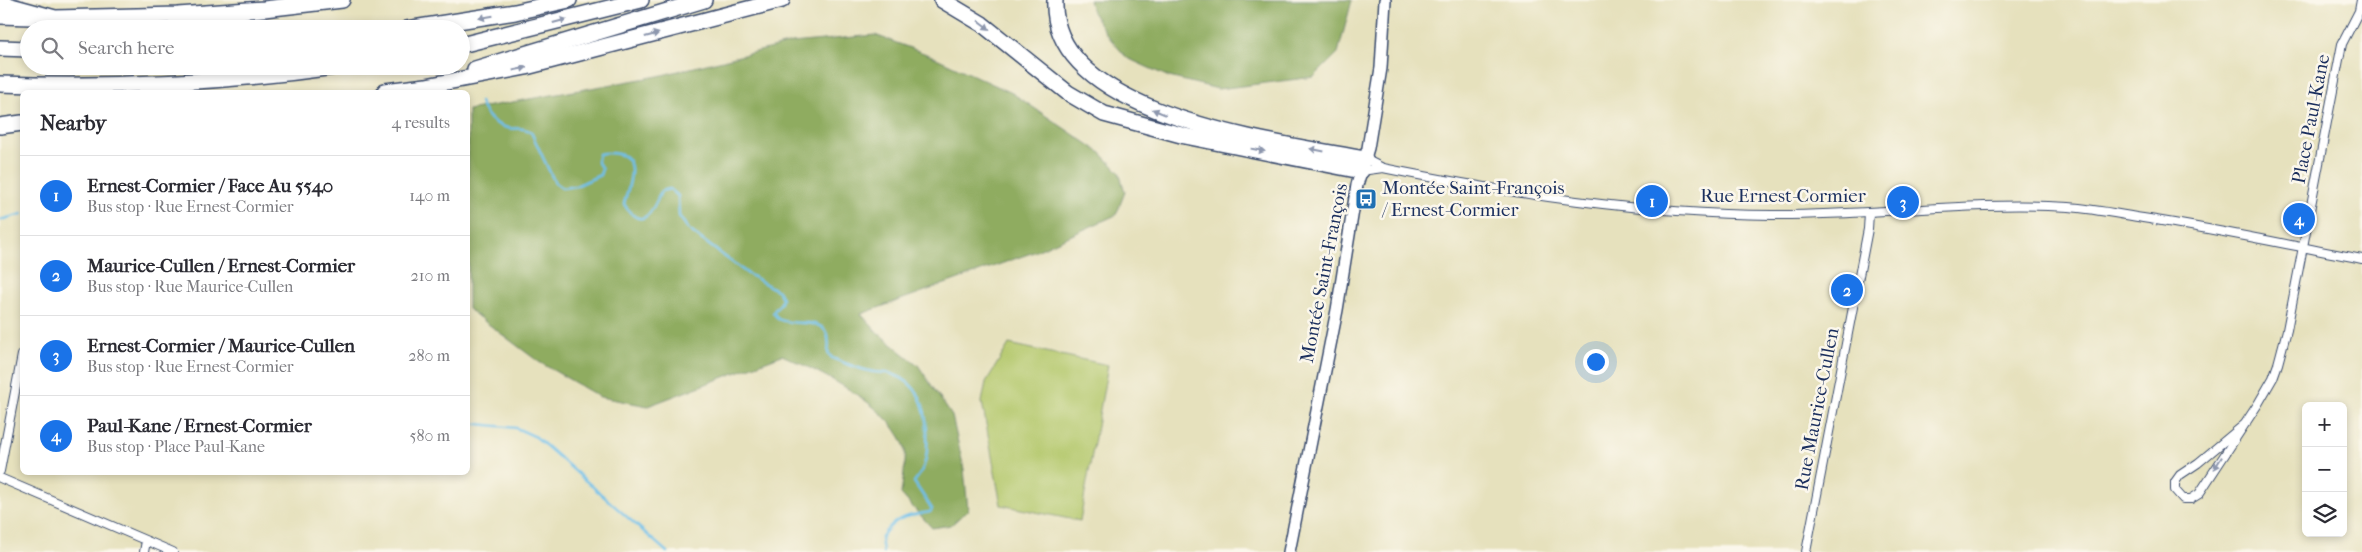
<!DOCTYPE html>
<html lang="en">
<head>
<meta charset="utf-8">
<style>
  body { margin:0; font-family:"IM FELL French Canon",serif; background:#f2f2f3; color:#2b2b33 }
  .controls { position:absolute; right:15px; bottom:15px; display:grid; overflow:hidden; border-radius:8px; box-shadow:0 2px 8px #0003 }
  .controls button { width:45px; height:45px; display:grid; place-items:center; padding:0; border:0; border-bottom:1px solid #e1e1e2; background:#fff; color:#2b2b33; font:25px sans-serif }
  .you { position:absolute; left:1595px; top:361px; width:18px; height:18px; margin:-12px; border:4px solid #fff; border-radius:50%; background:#1a73e8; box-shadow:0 0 0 8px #1a73e833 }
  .badge { display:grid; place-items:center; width:32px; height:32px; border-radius:50%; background:#1a73e8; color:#fff; font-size:16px; font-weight:700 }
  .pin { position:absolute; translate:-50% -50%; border:2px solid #fff; box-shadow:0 1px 5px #0006 }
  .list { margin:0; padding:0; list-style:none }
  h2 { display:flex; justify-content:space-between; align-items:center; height:65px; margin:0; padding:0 20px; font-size:21px }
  h2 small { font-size:16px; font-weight:400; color:#7c7c81 }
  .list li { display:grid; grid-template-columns:32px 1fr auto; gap:15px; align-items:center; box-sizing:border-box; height:80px; padding:0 20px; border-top:1px solid #e1e1e2 }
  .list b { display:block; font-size:19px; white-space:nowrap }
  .list p { margin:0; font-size:16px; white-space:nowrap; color:#7c7c81 }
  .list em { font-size:16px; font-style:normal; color:#7c7c81 }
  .icon { flex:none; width:28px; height:28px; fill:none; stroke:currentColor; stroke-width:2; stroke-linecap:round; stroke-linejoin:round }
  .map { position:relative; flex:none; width:2362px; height:552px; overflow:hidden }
  .search { position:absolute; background:#fff; box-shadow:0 2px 8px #0003; left:20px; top:20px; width:450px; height:55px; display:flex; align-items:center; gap:12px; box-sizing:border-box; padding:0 18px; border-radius:28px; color:#7c7c81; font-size:19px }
  .panel { position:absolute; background:#fff; box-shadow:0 2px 8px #0003; left:20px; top:90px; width:450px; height:385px; border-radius:8px }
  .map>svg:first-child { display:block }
  .green { fill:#b4c86c; stroke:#687c65 }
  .forest { fill:#8fac60; stroke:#556e5f }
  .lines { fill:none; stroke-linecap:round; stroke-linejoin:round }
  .stream { stroke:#6fc0ea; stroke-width:2.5 }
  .street-casing { stroke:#394a6c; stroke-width:10 }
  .secondary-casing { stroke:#394a6c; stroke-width:14 }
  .highway-casing { stroke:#394a6c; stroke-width:18 }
  .street { stroke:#fff; stroke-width:8 }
  .secondary { stroke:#fff; stroke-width:11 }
  .highway { stroke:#fff; stroke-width:15 }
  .oneway { fill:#8d97ae }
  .labels { text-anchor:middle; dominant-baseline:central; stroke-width:5; stroke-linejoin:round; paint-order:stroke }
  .street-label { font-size:19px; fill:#1b2f5e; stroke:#fbf7ec }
  .poi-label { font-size:19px; fill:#1b2f5e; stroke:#fbf7ec; text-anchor:start }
</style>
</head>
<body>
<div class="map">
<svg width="2362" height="552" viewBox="0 0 2362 552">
  <rect width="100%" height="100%" fill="#fbf7ec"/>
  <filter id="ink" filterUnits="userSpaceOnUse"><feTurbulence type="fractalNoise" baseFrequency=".02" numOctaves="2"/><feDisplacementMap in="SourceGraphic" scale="10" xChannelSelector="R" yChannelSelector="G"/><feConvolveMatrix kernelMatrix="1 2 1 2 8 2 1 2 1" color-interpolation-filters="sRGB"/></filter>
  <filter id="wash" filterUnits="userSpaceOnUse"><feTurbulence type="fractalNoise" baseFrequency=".0096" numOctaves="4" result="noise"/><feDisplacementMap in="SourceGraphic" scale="20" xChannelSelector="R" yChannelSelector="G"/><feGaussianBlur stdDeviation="1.12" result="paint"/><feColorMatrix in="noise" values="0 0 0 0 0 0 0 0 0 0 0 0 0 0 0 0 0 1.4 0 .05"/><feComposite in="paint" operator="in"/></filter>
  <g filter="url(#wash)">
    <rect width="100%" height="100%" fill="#e6e1bd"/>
    <polygon class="green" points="1009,344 1108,365 1080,521 1001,505 982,402 986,382"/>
    <g class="forest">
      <polygon points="1089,0 1352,0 1338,53 1314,77 1218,89 1169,77 1127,58 1107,35 1092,12"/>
      <path d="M875,35L932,56L1012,93L1101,153L1119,172L1125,192L1116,215L1034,252L861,314L878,333L918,365L952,416L964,469L968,510L951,525L932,528L901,494C902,484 908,453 904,445C887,403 821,373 782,355L648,406L600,397L539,362L468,309V110L658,76L792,43Z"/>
    </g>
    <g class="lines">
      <g class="stream">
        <path d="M480,102C485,115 493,125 508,128C517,130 522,126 531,132L555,183L562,188L576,186L600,175L602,169L597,161L599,154C605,152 613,153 619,154C641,160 627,189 624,204C642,233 653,212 661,191L670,189L678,196L679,216L689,230L748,274L778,291L782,298L781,303L773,312L778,319C797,329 834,310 828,353L832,358C844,363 856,368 869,371C876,373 884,372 892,374C919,383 926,406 927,432C928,452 927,467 914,482L932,509L930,512C907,516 895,516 881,538L883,552"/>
        <polyline points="0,220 22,214"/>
        <polyline points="468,423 516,428 536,437 667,552"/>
      </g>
    </g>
  </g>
  <g filter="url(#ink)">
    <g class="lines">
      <g class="street-casing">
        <g id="street">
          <path d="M1365,159L1383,168C1512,194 1640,214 1772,215C1871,216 1970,201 2069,207C2094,209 2118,214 2143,218C2216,229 2289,245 2362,259"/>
          <polyline points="1361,171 1383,168"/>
          <polyline points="2246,423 2198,463 2180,475 2175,482 2175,490 2183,499 2191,499 2199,494 2258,404 2273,378 2278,364 2287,330 2342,44 2359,11 2361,0"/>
          <polyline points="0,471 22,355"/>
          <polyline points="0,478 173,552"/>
          <polyline points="144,552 146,541"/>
          <polyline points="1806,552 1868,229 1869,213"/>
        </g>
      </g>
      <g class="secondary-casing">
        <polyline id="secondary" points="1289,552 1337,310 1357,185 1368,148 1381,68 1385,0"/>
      </g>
      <g class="highway-casing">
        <g id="highway">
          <polyline points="942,0 982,24 1068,93 1104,114 1185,136 1361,171"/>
          <path d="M1055,0C1049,117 1283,143 1365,159"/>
          <polyline points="0,3 55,18 178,15 264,9 342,0"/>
          <polyline points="0,16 31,17"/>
          <polyline points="407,29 515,12 569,0"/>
          <polyline points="461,45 641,0"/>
          <polyline points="0,48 29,49"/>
          <polyline points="475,69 704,0"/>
          <path d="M0,84C113,88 229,82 341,66"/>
          <polyline points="385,91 426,86 526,67 782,0"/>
          <polyline points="0,126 22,123"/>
        </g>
      </g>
      <use href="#street" class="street"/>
      <use href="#secondary" class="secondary"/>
      <use href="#highway" class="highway"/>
    </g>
    <defs><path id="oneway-solid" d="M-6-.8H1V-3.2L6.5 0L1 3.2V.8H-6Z" transform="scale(1.25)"/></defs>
    <g class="oneway">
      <use href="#oneway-solid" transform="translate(486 17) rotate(170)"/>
      <use href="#oneway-solid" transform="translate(560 21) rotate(-15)"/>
      <use href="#oneway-solid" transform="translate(984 25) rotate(37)"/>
      <use href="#oneway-solid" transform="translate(652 35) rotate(-15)"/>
      <use href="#oneway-solid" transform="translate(520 69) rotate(-12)"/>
      <use href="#oneway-solid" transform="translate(1159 112) rotate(-157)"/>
      <use href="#oneway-solid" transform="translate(1258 150) rotate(11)"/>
      <use href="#oneway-solid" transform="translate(1317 150) rotate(-169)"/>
      <use href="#oneway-solid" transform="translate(2218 463) rotate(122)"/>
    </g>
  </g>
  <defs>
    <g id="bus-square" transform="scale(1.125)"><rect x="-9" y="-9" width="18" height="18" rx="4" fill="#1f6fb2" stroke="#fbf7ec"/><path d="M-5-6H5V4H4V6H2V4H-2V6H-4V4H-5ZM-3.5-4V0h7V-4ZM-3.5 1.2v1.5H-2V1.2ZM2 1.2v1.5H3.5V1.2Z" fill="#fff"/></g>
  </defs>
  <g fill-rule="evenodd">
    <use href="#bus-square" x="1366" y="199"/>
  </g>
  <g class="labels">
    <g class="street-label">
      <text transform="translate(2311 119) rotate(-79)">Place Paul-Kane</text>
      <text x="1783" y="196">Rue Ernest-Cormier</text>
      <text transform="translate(1324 273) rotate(-79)">Montée Saint-François</text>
      <text transform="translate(1817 409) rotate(-79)">Rue Maurice-Cullen</text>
    </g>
    <g class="poi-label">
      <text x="1382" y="188">Montée Saint-François<tspan x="1382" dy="22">/ Ernest-Cormier</tspan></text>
    </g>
  </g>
</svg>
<div class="controls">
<button>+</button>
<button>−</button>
<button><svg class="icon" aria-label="layers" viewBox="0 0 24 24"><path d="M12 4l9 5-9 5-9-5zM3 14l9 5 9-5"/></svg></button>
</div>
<div class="you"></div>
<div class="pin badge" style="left:1652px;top:201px">1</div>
<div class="pin badge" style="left:1847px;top:290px">2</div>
<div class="pin badge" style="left:1903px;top:202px">3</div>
<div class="pin badge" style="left:2299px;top:219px">4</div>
<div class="search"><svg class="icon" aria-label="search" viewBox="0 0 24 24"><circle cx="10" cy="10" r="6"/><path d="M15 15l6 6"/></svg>Search here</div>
<section class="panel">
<h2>Nearby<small>4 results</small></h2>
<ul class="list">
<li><span class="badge">1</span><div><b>Ernest-Cormier / Face Au 5540</b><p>Bus stop · Rue Ernest-Cormier</p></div><em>140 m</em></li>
<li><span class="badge">2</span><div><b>Maurice-Cullen / Ernest-Cormier</b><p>Bus stop · Rue Maurice-Cullen</p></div><em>210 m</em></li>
<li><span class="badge">3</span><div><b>Ernest-Cormier / Maurice-Cullen</b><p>Bus stop · Rue Ernest-Cormier</p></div><em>280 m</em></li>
<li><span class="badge">4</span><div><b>Paul-Kane / Ernest-Cormier</b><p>Bus stop · Place Paul-Kane</p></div><em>580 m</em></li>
</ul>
</section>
</div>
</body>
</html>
